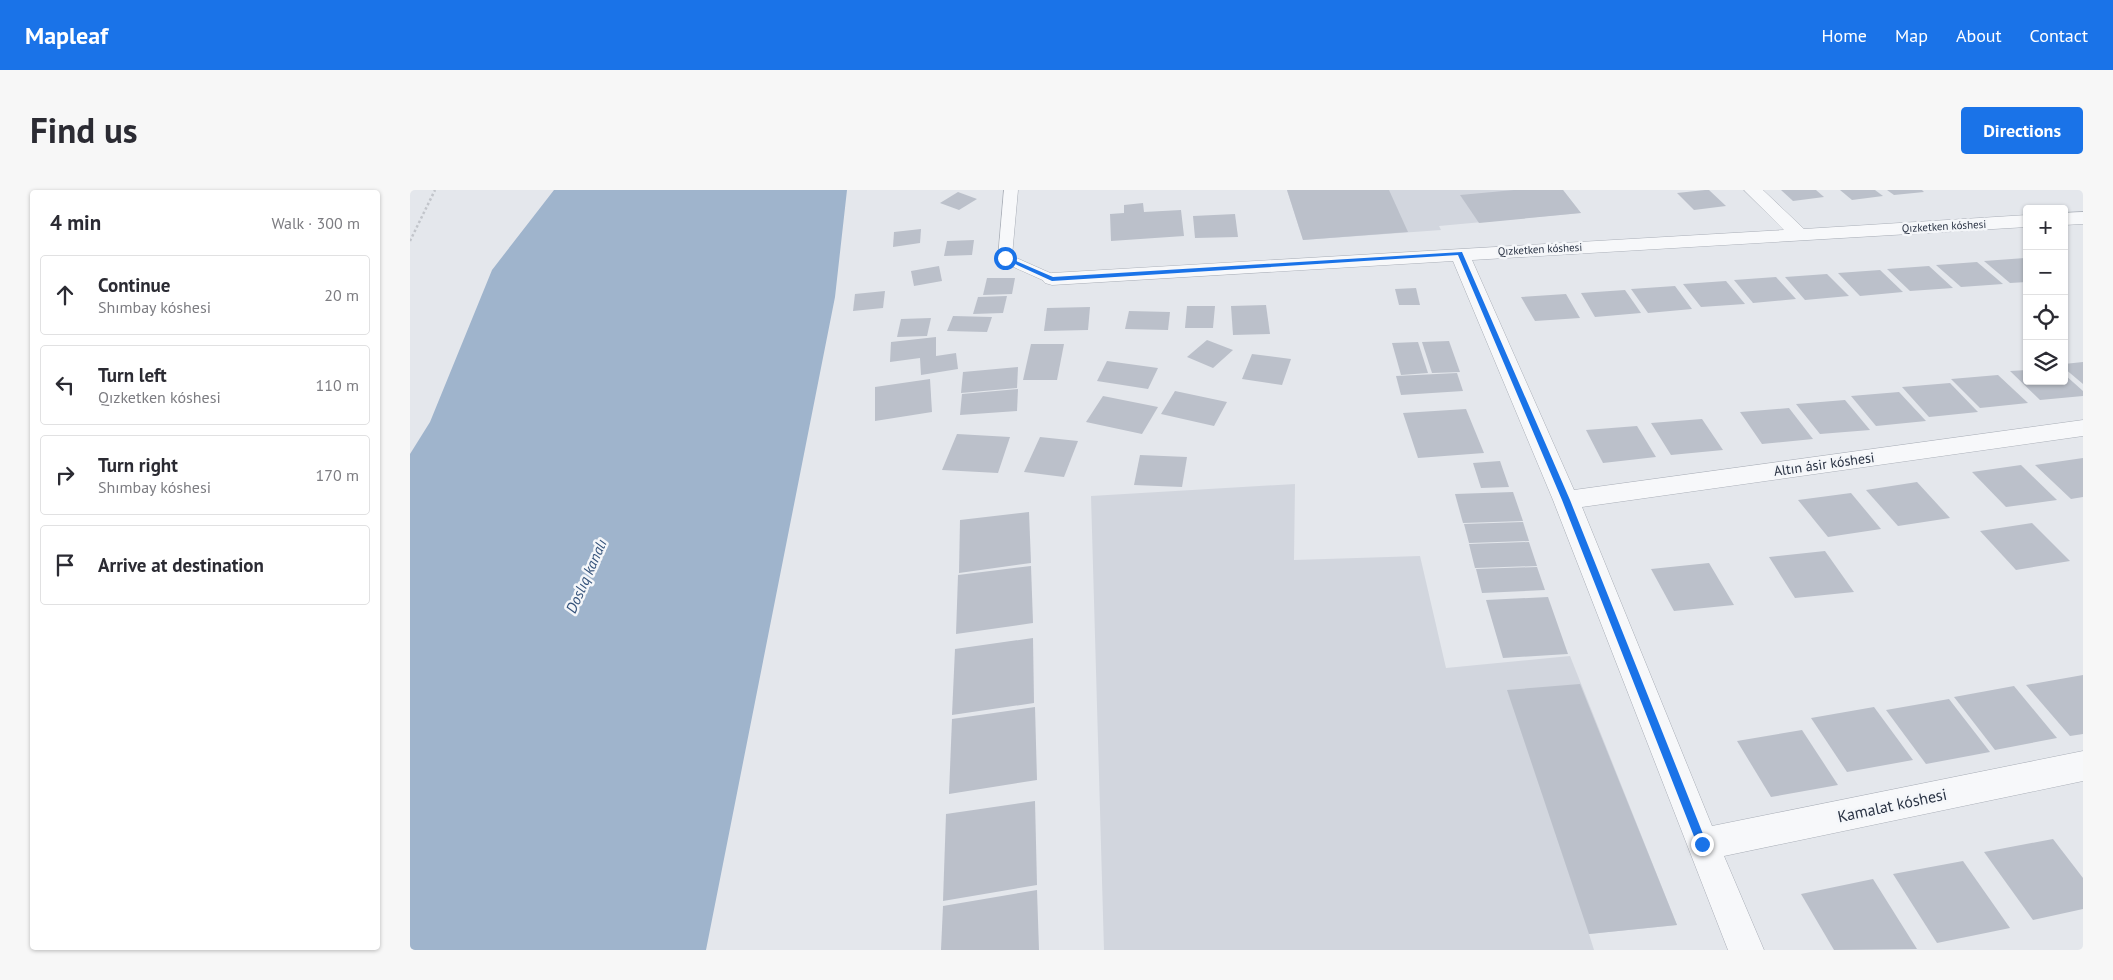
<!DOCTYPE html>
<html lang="en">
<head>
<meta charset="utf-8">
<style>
  body { margin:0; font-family:"PT Sans",sans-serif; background:#f7f7f7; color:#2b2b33 }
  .controls { position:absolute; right:15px; top:15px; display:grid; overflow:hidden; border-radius:5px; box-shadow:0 1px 4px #0004 }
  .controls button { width:45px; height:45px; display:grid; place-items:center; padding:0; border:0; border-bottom:1px solid #e1e1e2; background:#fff; color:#2b2b33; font:25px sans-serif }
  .stop { position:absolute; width:15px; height:15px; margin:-11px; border:4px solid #1a73e8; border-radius:50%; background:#fff }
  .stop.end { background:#1a73e8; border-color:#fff; box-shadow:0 1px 5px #0008 }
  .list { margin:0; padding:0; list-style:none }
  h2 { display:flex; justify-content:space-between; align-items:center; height:65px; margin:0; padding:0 20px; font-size:21px }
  h2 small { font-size:16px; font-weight:400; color:#7c7c81 }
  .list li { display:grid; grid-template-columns:32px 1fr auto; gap:15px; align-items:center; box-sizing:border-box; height:80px; margin:0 10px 10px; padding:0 10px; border:1px solid #e1e1e2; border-radius:5px }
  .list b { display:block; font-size:19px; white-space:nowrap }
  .list p { margin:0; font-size:16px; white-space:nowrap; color:#7c7c81 }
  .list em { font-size:16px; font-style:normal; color:#7c7c81 }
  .icon { flex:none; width:28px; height:28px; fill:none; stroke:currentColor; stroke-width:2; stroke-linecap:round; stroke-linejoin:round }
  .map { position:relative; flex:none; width:1673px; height:760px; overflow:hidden; border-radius:5px }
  header { display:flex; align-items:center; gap:30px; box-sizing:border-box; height:70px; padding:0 25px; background:#1a73e8; color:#fff }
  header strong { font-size:24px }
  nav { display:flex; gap:28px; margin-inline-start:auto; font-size:18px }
  .intro { display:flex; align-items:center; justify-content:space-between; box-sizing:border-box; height:120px; padding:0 30px }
  h1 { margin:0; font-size:35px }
  .button { padding:12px 22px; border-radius:5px; background:#1a73e8; color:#fff; font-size:18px; font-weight:700 }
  main { display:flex; gap:30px; padding:0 30px }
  aside { flex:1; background:#fff; border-radius:5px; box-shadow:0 1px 4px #0004 }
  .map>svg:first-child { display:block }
  .built { fill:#d2d6de }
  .water { fill:#9fb4cc }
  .building { fill:#bbc0ca }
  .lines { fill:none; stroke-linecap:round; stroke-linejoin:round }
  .lane-casing { stroke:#a9aeb7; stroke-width:1 }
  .street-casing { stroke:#a9aeb7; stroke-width:1 }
  .path { stroke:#c2c5cb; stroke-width:2.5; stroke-dasharray:2.5 2.5; stroke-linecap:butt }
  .lane { fill:#f7f8fa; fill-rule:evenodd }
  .street { fill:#f7f8fa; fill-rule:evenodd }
  .route { fill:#1a73e8 }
  .labels { text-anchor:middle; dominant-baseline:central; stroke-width:5; stroke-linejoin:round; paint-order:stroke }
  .far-street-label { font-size:11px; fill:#2b3445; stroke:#f4f6f9 }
  .street-label { font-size:14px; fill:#2b3445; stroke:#f4f6f9 }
  .water-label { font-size:15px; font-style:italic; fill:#34527a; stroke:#f4f6f9 }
  .near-street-label { font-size:16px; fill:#2b3445; stroke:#f4f6f9 }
</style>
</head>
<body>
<header>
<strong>Mapleaf</strong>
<nav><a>Home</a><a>Map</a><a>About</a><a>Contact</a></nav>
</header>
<div class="intro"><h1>Find us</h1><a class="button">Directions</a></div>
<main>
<aside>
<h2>4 min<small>Walk · 300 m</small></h2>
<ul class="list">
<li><svg class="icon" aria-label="ahead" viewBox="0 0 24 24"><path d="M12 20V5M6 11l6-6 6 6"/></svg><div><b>Continue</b><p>Shımbay kóshesi</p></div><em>20 m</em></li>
<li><svg class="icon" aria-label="left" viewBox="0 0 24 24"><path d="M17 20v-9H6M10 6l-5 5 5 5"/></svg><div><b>Turn left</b><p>Qızketken kóshesi</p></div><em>110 m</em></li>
<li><svg class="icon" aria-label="right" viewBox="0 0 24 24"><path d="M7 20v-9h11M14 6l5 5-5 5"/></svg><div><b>Turn right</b><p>Shımbay kóshesi</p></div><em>170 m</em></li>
<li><svg class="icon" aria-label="arrive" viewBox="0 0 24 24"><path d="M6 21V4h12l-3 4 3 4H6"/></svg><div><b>Arrive at destination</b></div></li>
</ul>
</aside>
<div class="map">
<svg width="1673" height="760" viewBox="0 0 1673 760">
  <rect width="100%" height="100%" fill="#e4e7ec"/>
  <g class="built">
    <polygon points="877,0 1153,0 1171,23 1029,36 1031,40 893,50"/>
    <polygon points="885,294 884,370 1010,366 1036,478 1160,466 1267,735 1179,744 1184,760 694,760 681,306"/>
  </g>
  <polygon class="water" points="144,0 437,0 425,107 296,760 0,760 0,264 20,232 82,80"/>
  <g class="building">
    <polygon points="877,0 979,0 998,42 893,50"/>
    <polygon points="1104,0 1153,0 1171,23 1069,33 1050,5"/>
    <polygon points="1295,0 1299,0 1316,16 1284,20 1267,3"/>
    <polygon points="1371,0 1406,0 1414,7 1383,11"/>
    <polygon points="1430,0 1465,0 1473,6 1442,10"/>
    <polygon points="1477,0 1512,0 1514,2 1484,5"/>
    <polygon points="548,2 567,9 549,20 530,13"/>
    <polygon points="733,13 734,22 771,20 774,46 701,51 700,24 714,23 714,15"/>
    <polygon points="825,24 828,47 785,48 783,26"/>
    <polygon points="511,39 510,53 483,57 484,42"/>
    <polygon points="564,50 562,65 534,66 537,51"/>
    <polygon points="1615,68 1617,92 1600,93 1574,71"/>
    <polygon points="1567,72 1593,94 1551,97 1526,75"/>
    <polygon points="529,76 532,91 504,96 501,81"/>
    <polygon points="1519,76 1543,98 1500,101 1477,79"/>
    <polygon points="1470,80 1493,102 1450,106 1428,83"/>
    <polygon points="1417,84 1439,106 1395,110 1375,87"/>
    <polygon points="1366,87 1386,109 1343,113 1324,90"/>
    <polygon points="577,88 605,88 602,104 573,105"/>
    <polygon points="1316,91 1335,114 1291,117 1273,94"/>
    <polygon points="1265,96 1282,119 1238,123 1221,99"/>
    <polygon points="1006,98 1010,115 989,115 985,99"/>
    <polygon points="1215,100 1231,123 1185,127 1171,103"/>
    <polygon points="475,101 473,118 443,121 445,104"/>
    <polygon points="1156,104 1170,128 1125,131 1111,107"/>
    <polygon points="597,106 593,123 563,124 568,107"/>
    <polygon points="856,115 860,144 823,145 821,116"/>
    <polygon points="777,116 805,116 803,138 775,138"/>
    <polygon points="680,117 678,140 634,141 637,118"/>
    <polygon points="719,121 760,122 758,140 715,139"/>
    <polygon points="543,126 582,127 577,142 537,141"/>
    <polygon points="521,128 517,146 487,147 491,129"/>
    <polygon points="526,147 526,166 546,163 548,179 511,185 510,168 480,172 481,152"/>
    <polygon points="797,150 823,160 803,178 777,167"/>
    <polygon points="1039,151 1050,182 1022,183 1012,152"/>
    <polygon points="1008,152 1018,183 991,185 982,153"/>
    <polygon points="621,154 654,154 647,190 613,190"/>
    <polygon points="842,164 881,169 872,195 832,189"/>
    <polygon points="697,171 748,178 738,199 687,191"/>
    <polygon points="1673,172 1673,194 1654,178 1654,174"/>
    <polygon points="608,177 607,198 551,203 553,182"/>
    <polygon points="1617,180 1617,191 1654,191 1654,184 1673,201 1673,206 1630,210 1600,181"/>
    <polygon points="1047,183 1053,201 991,205 986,186"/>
    <polygon points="1588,185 1618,213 1570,218 1541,189"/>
    <polygon points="520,189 522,222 465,231 465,197"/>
    <polygon points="1540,193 1568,222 1519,227 1492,197"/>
    <polygon points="608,199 607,221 550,225 552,204"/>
    <polygon points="765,201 817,212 804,236 751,224"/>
    <polygon points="1489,202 1516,231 1466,236 1441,206"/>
    <polygon points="693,206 748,217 732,244 676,232"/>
    <polygon points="1435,210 1460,240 1410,244 1386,214"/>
    <polygon points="1379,218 1403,249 1352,254 1330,222"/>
    <polygon points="1056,219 1074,263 1008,268 993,223"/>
    <polygon points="1292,229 1313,260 1261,265 1241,233"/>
    <polygon points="1227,236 1246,267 1193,273 1176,240"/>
    <polygon points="547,244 600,247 588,283 532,280"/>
    <polygon points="630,247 668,251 654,287 614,282"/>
    <polygon points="730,265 777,267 772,297 724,295"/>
    <polygon points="1673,268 1673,307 1661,309 1625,275"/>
    <polygon points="1090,271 1099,297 1071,298 1063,273"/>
    <polygon points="1611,275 1647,310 1596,317 1562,282"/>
    <polygon points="1507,292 1540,328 1488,336 1456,300"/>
    <polygon points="1103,302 1113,331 1053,333 1045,304"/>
    <polygon points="1441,303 1471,339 1418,347 1388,310"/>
    <polygon points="619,322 621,373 549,383 550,330"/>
    <polygon points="1113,332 1119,351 1059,353 1054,334"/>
    <polygon points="1622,333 1660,371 1606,380 1570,341"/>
    <polygon points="1119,352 1127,376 1065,378 1059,354"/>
    <polygon points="1415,361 1444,402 1385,408 1359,367"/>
    <polygon points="1299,373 1324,415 1264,421 1241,379"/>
    <polygon points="621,376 623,433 546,444 548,385"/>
    <polygon points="1127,377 1135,400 1072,403 1066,379"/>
    <polygon points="1138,407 1158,464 1093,468 1076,410"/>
    <polygon points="623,448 624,513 542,525 545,459"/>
    <polygon points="1673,485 1673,544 1660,546 1616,495"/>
    <polygon points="1170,494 1267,735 1179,744 1097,500"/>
    <polygon points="1604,496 1647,548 1585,560 1544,507"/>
    <polygon points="1539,509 1580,562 1516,574 1476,520"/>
    <polygon points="625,517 627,590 539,604 542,529"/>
    <polygon points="1464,517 1503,570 1437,582 1401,528"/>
    <polygon points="1392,540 1428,595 1361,607 1327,551"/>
    <polygon points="625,611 627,695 533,711 536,624"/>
    <polygon points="1643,649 1673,688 1673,719 1623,730 1574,662"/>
    <polygon points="1553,671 1600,738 1527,753 1483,684"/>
    <polygon points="1463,689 1507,759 1424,760 1391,704"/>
    <polygon points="627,700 629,760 531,760 533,716"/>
  </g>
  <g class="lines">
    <g class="lane-casing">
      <polygon id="lane" points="594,0 608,0 602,66 647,86 649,89 647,92 637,92 590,71 588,68"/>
    </g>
    <g class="street-casing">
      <g id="street">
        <polygon points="1334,0 1353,0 1394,39 1617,25 1617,37 1062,70 1164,300 1673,230 1673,246 1172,317 1302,636 1673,561 1673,591 1314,666 1354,760 1318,760 1143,310 1043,71 642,95 635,93 632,89 635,85 642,83 1374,40"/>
        <polygon points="1673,22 1673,34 1654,35 1654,23"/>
      </g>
    </g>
    <polyline class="path" points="0,51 25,0"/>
    <use href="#lane" class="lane"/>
    <use href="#street" class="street"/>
  </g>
  <polygon class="route" points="1052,62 1160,310 1297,654 1296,657 1292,659 1287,654 1152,310 1048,65 642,91 592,68 597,67 643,87"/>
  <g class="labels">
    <g class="far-street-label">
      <text transform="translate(1534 36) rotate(-3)">Qızketken kóshesi</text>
      <text transform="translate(1130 59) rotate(-3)">Qızketken kóshesi</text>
    </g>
    <g class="street-label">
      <text transform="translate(1414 274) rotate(-8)">Altın ásir kóshesi</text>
    </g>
    <g class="water-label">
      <text transform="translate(176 386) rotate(-66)">Doslıq kanalı</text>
    </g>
    <g class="near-street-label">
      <text transform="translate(1482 615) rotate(-12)">Kamalat kóshesi</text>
    </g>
  </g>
</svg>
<div class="controls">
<button>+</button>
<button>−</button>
<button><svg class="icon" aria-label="locate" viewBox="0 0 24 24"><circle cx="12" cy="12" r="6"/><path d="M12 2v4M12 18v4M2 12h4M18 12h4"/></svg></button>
<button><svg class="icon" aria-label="layers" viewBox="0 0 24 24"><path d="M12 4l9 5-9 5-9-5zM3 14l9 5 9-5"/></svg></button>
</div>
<div class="stop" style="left:595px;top:68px"></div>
<div class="stop end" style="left:1292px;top:654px"></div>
</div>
</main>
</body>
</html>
